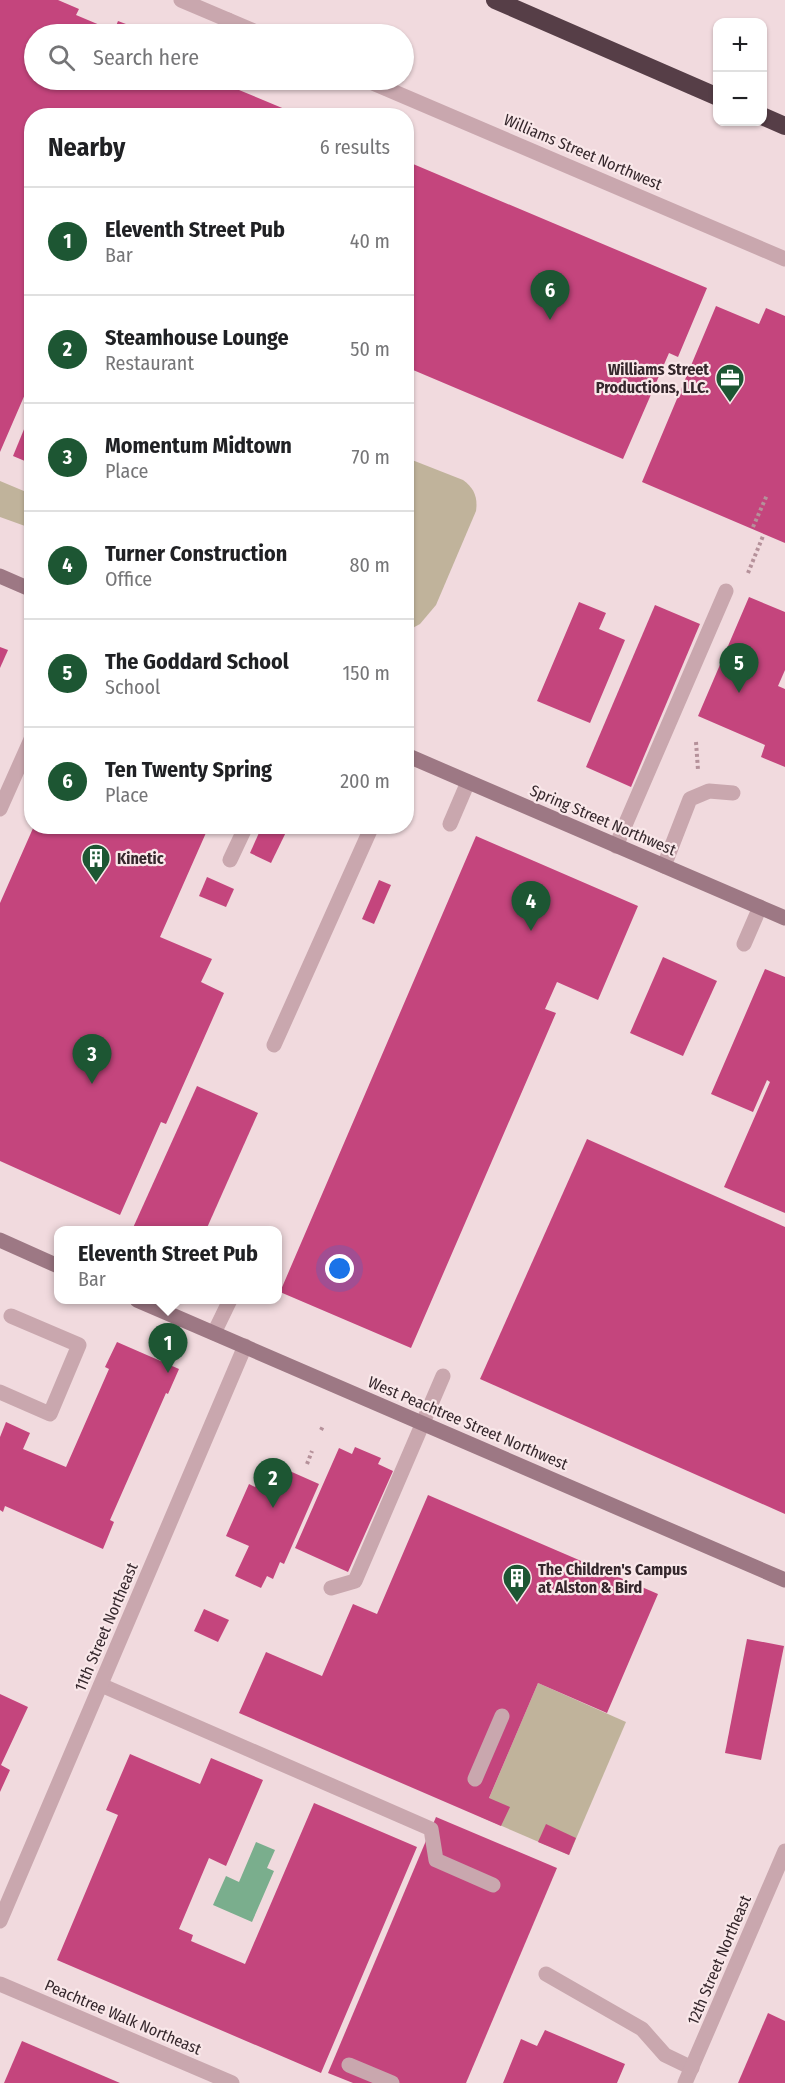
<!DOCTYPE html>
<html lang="en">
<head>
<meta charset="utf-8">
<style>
  body { margin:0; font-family:"Fira Sans Condensed",sans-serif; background:#f2f2f2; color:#202124 }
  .controls { position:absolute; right:18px; top:18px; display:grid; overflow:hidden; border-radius:12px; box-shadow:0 2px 4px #0004 }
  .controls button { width:54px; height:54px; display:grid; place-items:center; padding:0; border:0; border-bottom:2px solid #e0e0e0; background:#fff; color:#202124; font:30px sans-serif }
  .you { position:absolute; left:340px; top:1269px; width:21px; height:21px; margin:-15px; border:4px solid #fff; border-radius:50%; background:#1a73e8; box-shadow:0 0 0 9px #1a73e833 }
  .badge { display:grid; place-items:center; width:39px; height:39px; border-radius:50%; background:#1d5633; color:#fff; font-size:20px; font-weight:700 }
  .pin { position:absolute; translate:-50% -50px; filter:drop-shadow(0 2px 3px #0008) }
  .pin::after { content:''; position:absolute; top:32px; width:21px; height:18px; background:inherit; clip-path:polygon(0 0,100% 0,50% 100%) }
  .popup { position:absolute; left:54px; top:1226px; width:228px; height:78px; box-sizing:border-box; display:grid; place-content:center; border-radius:12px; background:#fff; filter:drop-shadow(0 2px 4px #0005); font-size:20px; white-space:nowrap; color:#757577 }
  .popup b { font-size:22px; color:#202124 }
  .popup::after { content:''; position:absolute; left:50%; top:100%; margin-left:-12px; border:12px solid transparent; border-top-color:#fff }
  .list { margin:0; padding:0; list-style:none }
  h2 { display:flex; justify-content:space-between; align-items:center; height:78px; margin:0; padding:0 24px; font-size:26px }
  h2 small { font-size:20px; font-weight:400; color:#757577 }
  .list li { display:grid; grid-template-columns:39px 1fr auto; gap:18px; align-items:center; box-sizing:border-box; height:108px; padding:0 24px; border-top:2px solid #e0e0e0 }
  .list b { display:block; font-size:22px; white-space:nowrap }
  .list p { margin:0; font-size:20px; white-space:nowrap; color:#757577 }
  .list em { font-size:20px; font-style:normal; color:#757577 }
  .icon { flex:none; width:33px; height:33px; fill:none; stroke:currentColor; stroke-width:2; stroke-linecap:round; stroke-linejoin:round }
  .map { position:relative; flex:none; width:785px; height:2083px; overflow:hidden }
  .search { position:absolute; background:#fff; box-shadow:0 2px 4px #0004; left:24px; top:24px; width:390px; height:66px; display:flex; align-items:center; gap:15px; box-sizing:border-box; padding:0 21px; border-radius:33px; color:#757577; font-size:22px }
  .panel { position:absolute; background:#fff; box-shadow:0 2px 4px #0004; left:24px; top:108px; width:390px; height:726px; border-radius:24px }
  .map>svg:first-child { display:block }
  .green { fill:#c0b39b }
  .water { fill:#7aae8d }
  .building { fill:#c4457d }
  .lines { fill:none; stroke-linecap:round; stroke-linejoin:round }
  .path { stroke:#b5919a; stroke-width:4; stroke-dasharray:3 3; stroke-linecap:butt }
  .service { stroke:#c9a7ae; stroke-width:15 }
  .minor { stroke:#c9a7ae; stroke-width:15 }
  .tertiary { stroke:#c9a7ae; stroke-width:15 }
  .secondary { stroke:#9d7884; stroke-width:15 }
  .motorway { stroke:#563e47; stroke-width:18 }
  .labels { text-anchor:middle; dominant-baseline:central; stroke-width:4.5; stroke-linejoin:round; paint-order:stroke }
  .street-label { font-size:16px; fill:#35272c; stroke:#f9e7e9 }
  .poi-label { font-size:16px; font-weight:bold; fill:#35272c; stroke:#f9e7e9; text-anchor:start }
</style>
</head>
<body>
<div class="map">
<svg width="785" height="2083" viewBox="0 0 785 2083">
  <rect width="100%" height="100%" fill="#f1dade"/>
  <g class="green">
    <path d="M407,458L463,480C474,488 478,497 476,511L436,605L420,624L407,631Z"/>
    <polygon points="0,481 31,494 31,533 24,529 25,526 0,517"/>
    <polygon points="538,1683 626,1722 569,1855 481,1817"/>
  </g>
  <polygon class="water" points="256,1842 275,1850 267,1868 274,1871 252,1922 213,1905 226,1876 239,1882"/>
  <g class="building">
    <polygon points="0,0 58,0 79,9 76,15 114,31 118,21 147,32 146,34 34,34 34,80 232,80 242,84 239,90 299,115 32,116 32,378 0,452"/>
    <polygon points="406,161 707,288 678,357 669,353 623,459 406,367"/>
    <polygon points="716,306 759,324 766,308 785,316 785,543 642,482"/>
    <polygon points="27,422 32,424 32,464 13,456"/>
    <polygon points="749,597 785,612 785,670 778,686 785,689 785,767 761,757 765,745 698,716"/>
    <polygon points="579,602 606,613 599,629 625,640 590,723 537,701"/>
    <polygon points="655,605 700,624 631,787 586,767"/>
    <polygon points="0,647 8,650 0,668"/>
    <polygon points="34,826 209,826 160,937 212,959 201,982 224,993 166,1124 161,1122 120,1215 0,1161 0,903"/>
    <polygon points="262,826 289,826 271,863 250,853"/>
    <polygon points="476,836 638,906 598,1000 557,982 545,1009 556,1013 411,1348 280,1292"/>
    <polygon points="207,877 234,889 226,907 199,896"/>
    <polygon points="379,880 391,885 374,924 362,919"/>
    <polygon points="663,957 717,981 683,1056 630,1033"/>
    <polygon points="765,969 785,977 785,1213 724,1187 770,1082 767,1080 753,1112 711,1094"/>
    <polygon points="197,1086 258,1113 206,1230 132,1230"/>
    <polygon points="587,1139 785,1227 785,1514 480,1379"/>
    <polygon points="117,1342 179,1369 168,1394 166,1393 110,1520 114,1522 103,1549 5,1506 3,1512 0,1510 0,1437 6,1422 30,1433 23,1449 66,1467 109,1369 105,1367"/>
    <polygon points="355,1447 381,1458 378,1464 393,1471 348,1572 295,1548 339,1448 352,1454"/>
    <polygon points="267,1461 319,1484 284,1564 280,1562 273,1579 267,1576 261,1588 235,1576 249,1546 226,1536 249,1484 255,1487"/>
    <polygon points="428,1495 658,1594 607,1713 538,1683 489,1798 510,1807 501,1826 239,1713 266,1652 322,1676 353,1604 377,1614"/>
    <polygon points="204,1609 229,1620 218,1642 194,1631"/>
    <polygon points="747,1639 784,1646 761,1760 725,1753"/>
    <polygon points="0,1694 28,1707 1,1765 10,1770 0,1792"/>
    <polygon points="130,1754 200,1784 211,1758 263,1780 226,1866 209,1858 179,1929 193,1935 191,1941 245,1964 314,1803 417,1847 321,2073 57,1960 118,1815 106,1810"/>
    <polygon points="436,1817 557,1868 466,2083 353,2083 328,2073"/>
    <polygon points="546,1824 576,1838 569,1855 538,1842"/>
    <polygon points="768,2013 785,2021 785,2083 738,2083"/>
    <polygon points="545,2030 625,2064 617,2083 503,2083 521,2039 537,2046"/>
    <polygon points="22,2041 120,2083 4,2083"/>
  </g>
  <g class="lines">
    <g class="path">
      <polyline points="753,527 767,495"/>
      <polyline points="748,573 763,536"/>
      <polyline points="696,742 698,770"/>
      <polyline points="321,1430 323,1426"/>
      <polyline points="307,1464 312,1451"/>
    </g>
    <g class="service">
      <polyline points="222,34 228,20"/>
      <polyline points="0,809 32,737"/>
      <polyline points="450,824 468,782"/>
      <polyline points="616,846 726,591"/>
      <polyline points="230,860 246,826"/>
      <polyline points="664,866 690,799 709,791 733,793"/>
      <polyline points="744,944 760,907"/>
      <polyline points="274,1045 372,826"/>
      <polyline points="214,1333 230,1300"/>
      <polyline points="0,1392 50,1414 79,1345 11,1316"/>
      <polyline points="331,1588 355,1581 443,1376"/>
      <polyline points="101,1685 431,1829 436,1860 493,1885"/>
      <polyline points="475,1779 502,1716"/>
      <polyline points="546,1974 642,2029 665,2055 692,2068"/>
      <polyline points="349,2065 392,2083"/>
    </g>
    <g class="minor">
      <polyline points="0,1921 245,1346"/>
      <polyline points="0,1984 232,2083"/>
      <polyline points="685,2083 785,1851"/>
    </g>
    <g class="tertiary">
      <polyline points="181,0 261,34"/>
      <polyline points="366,80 785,259"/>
    </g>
    <g class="secondary">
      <polyline points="0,576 32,590"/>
      <polyline points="406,755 785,918"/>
      <polyline points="0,1240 58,1266"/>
      <polyline points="137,1300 785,1580"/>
    </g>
    <g class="motorway">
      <polyline points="495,0 718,97"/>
      <polyline points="762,116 785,126"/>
    </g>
  </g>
  <defs>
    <g id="office-pin" transform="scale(1.5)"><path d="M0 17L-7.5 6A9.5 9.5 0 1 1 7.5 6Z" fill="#1d5633" stroke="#f9e7e9"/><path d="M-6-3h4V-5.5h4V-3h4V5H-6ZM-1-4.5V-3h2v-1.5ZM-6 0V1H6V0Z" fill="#fff"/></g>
    <g id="building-pin" transform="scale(1.5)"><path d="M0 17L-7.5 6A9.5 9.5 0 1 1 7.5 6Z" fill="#1d5633" stroke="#f9e7e9"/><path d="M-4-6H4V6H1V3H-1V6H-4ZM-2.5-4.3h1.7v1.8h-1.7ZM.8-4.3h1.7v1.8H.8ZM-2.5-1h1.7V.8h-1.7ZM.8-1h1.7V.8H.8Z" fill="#fff"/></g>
  </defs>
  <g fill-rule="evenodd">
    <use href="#office-pin" x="730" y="378"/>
    <use href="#building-pin" x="96" y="858"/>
    <use href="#building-pin" x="517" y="1578"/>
  </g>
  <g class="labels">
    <g class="street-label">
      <text transform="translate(583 152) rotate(23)">Williams Street Northwest</text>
      <text transform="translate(603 820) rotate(23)">Spring Street Northwest</text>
      <text transform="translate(468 1423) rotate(23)">West Peachtree Street Northwest</text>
      <text transform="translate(106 1627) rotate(-67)">11th Street Northeast</text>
      <text transform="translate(719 1960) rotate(-67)">12th Street Northeast</text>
      <text transform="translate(123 2017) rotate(23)">Peachtree Walk Northeast</text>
    </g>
    <g class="poi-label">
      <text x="709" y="369" text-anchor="end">Williams Street<tspan x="709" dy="18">Productions, LLC.</tspan></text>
      <text x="117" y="858">Kinetic</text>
      <text x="538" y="1569">The Children's Campus<tspan x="538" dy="18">at Alston &amp; Bird</tspan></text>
    </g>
  </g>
</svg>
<div class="controls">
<button>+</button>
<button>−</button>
</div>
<div class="you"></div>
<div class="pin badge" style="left:168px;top:1373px">1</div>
<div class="popup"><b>Eleventh Street Pub</b>Bar</div>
<div class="pin badge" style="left:273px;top:1508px">2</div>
<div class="pin badge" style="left:92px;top:1084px">3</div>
<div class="pin badge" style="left:531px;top:931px">4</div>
<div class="pin badge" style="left:739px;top:693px">5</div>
<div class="pin badge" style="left:550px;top:320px">6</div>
<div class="search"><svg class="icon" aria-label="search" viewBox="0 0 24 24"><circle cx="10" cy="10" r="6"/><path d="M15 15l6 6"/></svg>Search here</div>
<section class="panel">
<h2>Nearby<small>6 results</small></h2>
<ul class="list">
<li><span class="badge">1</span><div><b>Eleventh Street Pub</b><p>Bar</p></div><em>40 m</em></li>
<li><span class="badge">2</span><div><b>Steamhouse Lounge</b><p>Restaurant</p></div><em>50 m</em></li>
<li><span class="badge">3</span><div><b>Momentum Midtown</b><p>Place</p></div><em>70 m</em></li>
<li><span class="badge">4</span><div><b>Turner Construction</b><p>Office</p></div><em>80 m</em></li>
<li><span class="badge">5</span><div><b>The Goddard School</b><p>School</p></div><em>150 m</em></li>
<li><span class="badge">6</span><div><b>Ten Twenty Spring</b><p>Place</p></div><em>200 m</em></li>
</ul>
</section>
</div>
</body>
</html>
